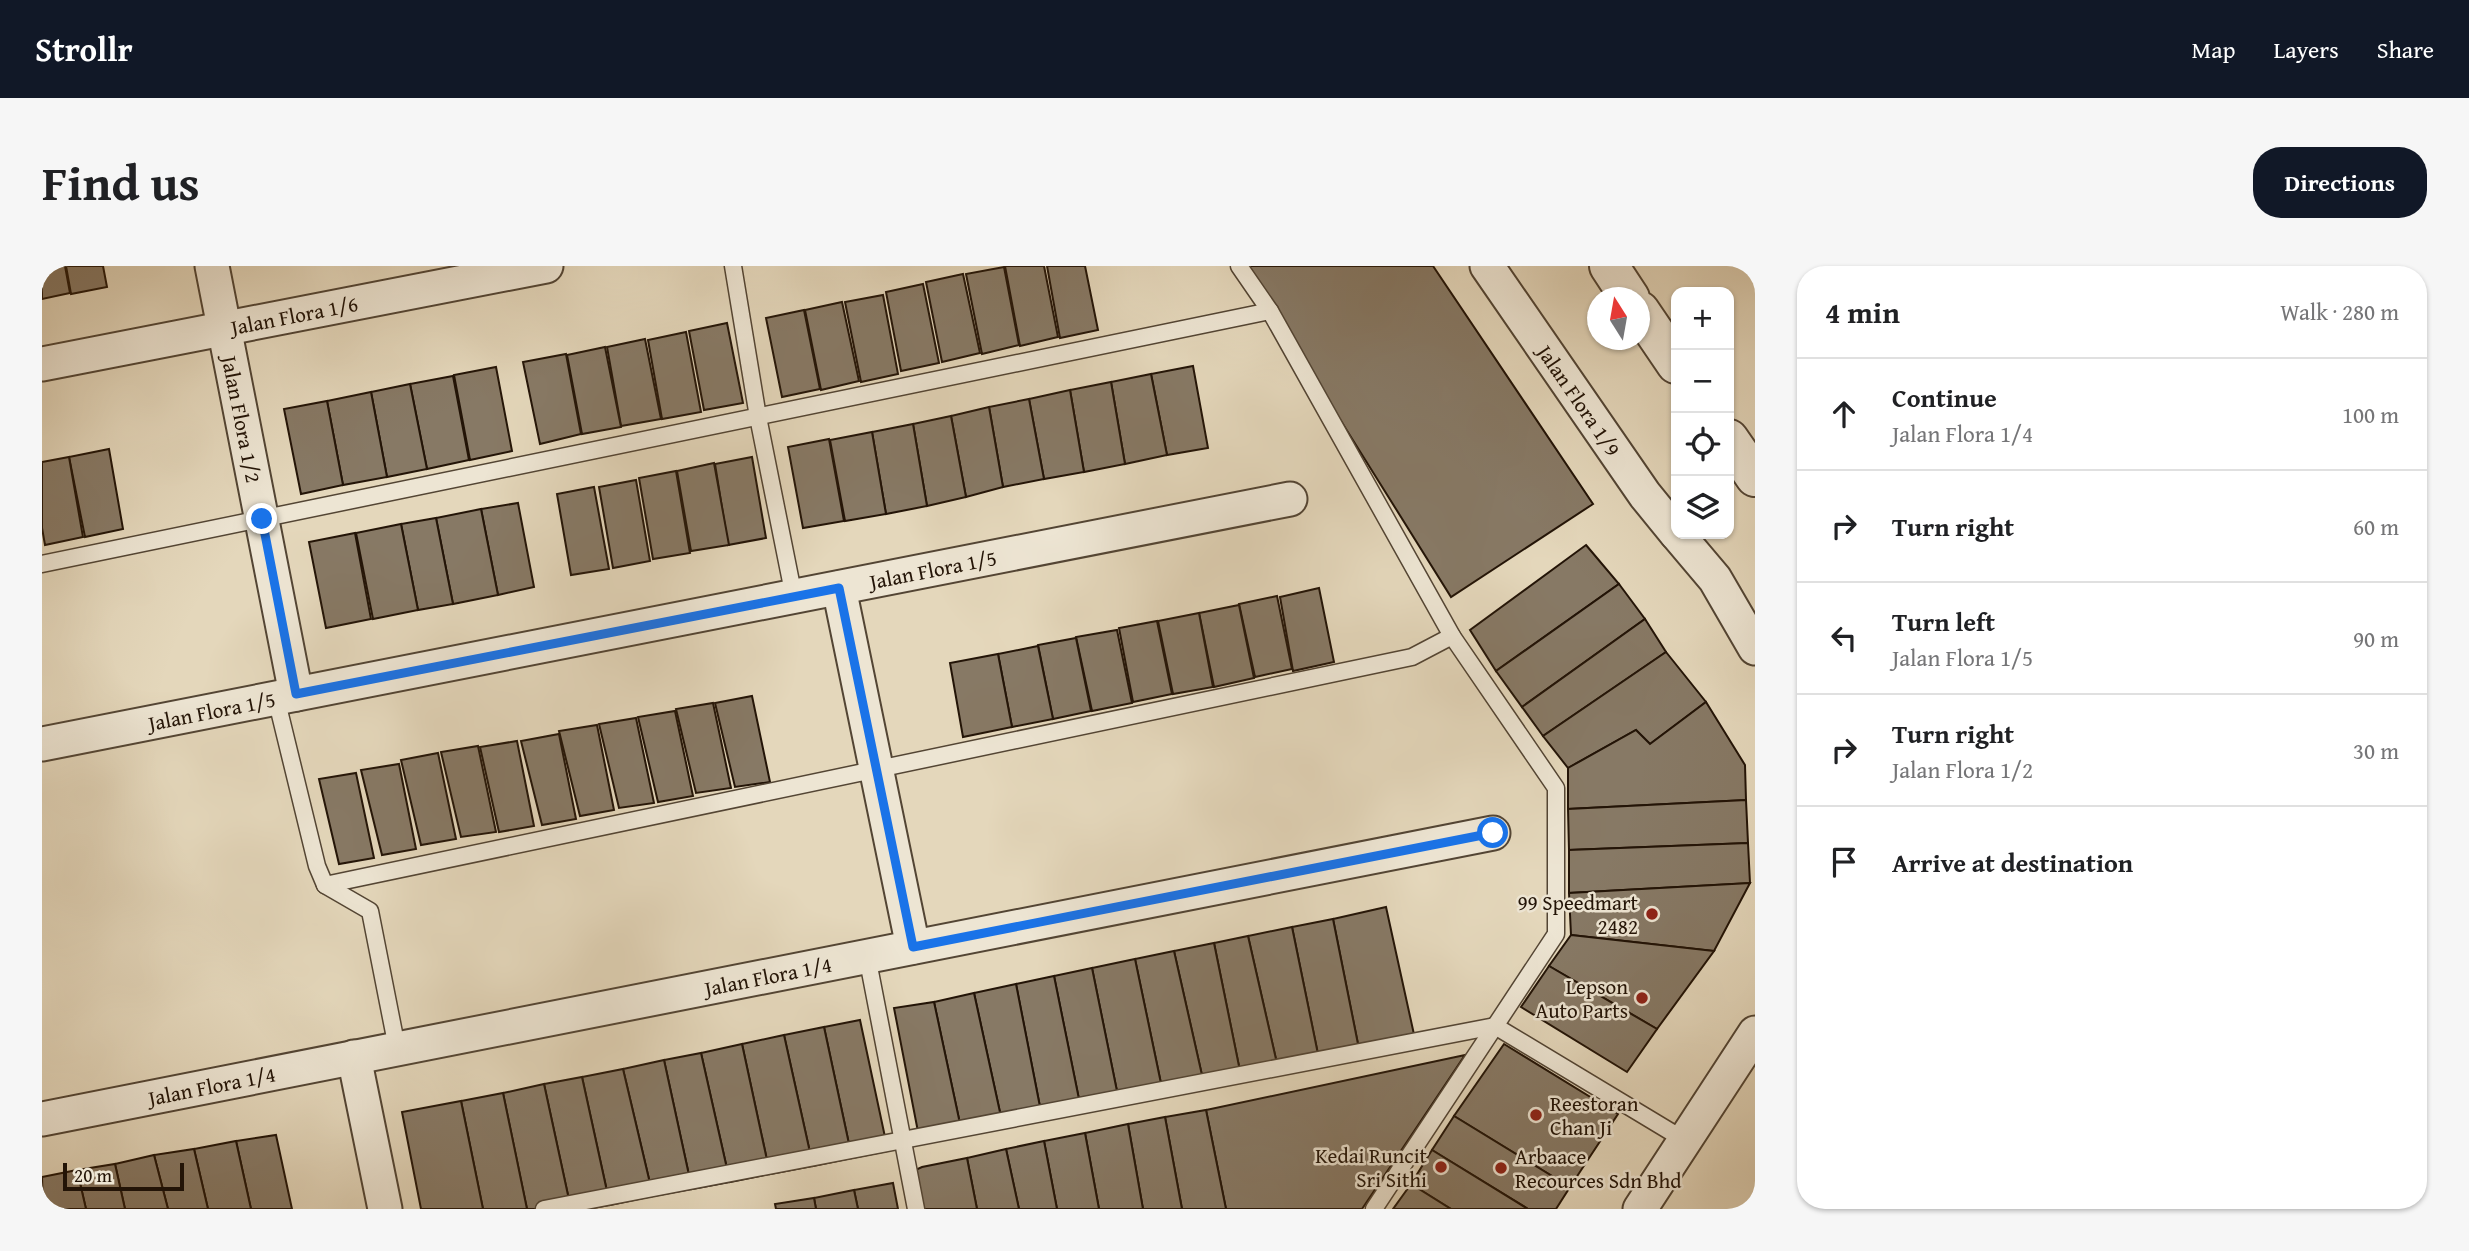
<!DOCTYPE html>
<html lang="en">
<head>
<meta charset="utf-8">
<style>
  body { margin:0; font-family:"Gentium Book Plus",serif; background:#f6f6f6; color:#202124 }
  .controls { position:absolute; right:21px; top:21px; display:grid; overflow:hidden; border-radius:14px; box-shadow:0 2px 5px #0004 }
  .controls button { width:63px; height:63px; display:grid; place-items:center; padding:0; border:0; border-bottom:2px solid #e0e0e0; background:#fff; color:#202124; font:35px sans-serif }
  .compass { position:absolute; left:1545px; top:21px; width:63px; height:63px; border-radius:50%; background:#fff; box-shadow:0 2px 5px #0004; rotate:349deg }
  .scale { position:absolute; left:21px; bottom:18px; width:121px; box-sizing:border-box; padding-left:7px; border:4px solid #231407; border-top:0; font-size:19px; line-height:24px; white-space:nowrap; color:#231407; -webkit-text-stroke:5px #ede5d3; paint-order:stroke }
  .stop { position:absolute; width:21px; height:21px; margin:-16px; border:5px solid #1a73e8; border-radius:50%; background:#fff }
  .stop.end { background:#1a73e8; border-color:#fff; box-shadow:0 2px 7px #0008 }
  .list { margin:0; padding:0; list-style:none }
  h2 { display:flex; justify-content:space-between; align-items:center; height:91px; margin:0; padding:0 28px; font-size:30px }
  h2 small { font-size:23px; font-weight:400; color:#757577 }
  .list li { display:grid; grid-template-columns:46px 1fr auto; gap:21px; align-items:center; box-sizing:border-box; height:112px; padding:0 28px; border-top:2px solid #e0e0e0 }
  .list b { display:block; font-size:26px; white-space:nowrap }
  .list p { margin:0; font-size:23px; white-space:nowrap; color:#757577 }
  .list em { font-size:23px; font-style:normal; color:#757577 }
  .icon { flex:none; width:38px; height:38px; fill:none; stroke:currentColor; stroke-width:2; stroke-linecap:round; stroke-linejoin:round }
  .map { position:relative; flex:none; width:1713px; height:943px; overflow:hidden; border-radius:28px }
  header { display:flex; align-items:center; gap:42px; box-sizing:border-box; height:98px; padding:0 35px; background:#111827; color:#fff }
  header strong { font-size:33px }
  nav { display:flex; gap:38px; margin-inline-start:auto; font-size:24px }
  .intro { display:flex; align-items:center; justify-content:space-between; box-sizing:border-box; height:168px; padding:0 42px }
  h1 { margin:0; font-size:49px }
  .button { padding:18px 32px; border-radius:28px; background:#111827; color:#fff; font-size:24px; font-weight:700 }
  main { display:flex; gap:42px; padding:0 42px }
  aside { flex:1; background:#fff; border-radius:28px; box-shadow:0 2px 5px #0004 }
  .map>svg:first-child { display:block }
  .building { fill:#877965; stroke:#231407; stroke-width:2 }
  .lines { fill:none; stroke-linecap:round; stroke-linejoin:round }
  .service-casing { stroke:#534534; stroke-width:19 }
  .minor-casing { stroke:#534534; stroke-width:37 }
  .tertiary-casing { stroke:#534534; stroke-width:42 }
  .service { stroke:#ede5d3; stroke-width:16 }
  .minor { stroke:#ede5d3; stroke-width:33 }
  .tertiary { stroke:#ede5d3; stroke-width:38 }
  .route { stroke:#1a73e8; stroke-width:9 }
  .poi-dot { fill:#8f2418; stroke:#ede5d3; stroke-width:2.5 }
  .labels { text-anchor:middle; dominant-baseline:central; stroke-width:5; stroke-linejoin:round; paint-order:stroke }
  .street-label { font-size:21px; fill:#231407; stroke:#ede5d3 }
  .poi-label { font-size:21px; fill:#231407; stroke:#ede5d3; text-anchor:end }
</style>
</head>
<body>
<header>
<strong>Strollr</strong>
<nav><a>Map</a><a>Layers</a><a>Share</a></nav>
</header>
<div class="intro"><h1>Find us</h1><a class="button">Directions</a></div>
<main>
<div class="map">
<svg width="1713" height="943" viewBox="0 0 1713 943">
  <rect width="100%" height="100%" fill="#e4d7bb"/>
  <filter id="stains"><feTurbulence type="fractalNoise" baseFrequency=".00286" numOctaves="4"/><feColorMatrix values="0 0 0 0 .2 0 0 0 0 .09 0 0 0 0 .02 0 0 0 .5 -.17"/></filter>
  <radialGradient id="worn" r=".72"><stop offset=".6" stop-color="#630" stop-opacity="0"/><stop offset="1" stop-color="#630" stop-opacity=".3"/></radialGradient>
  <g class="building">
    <polygon points="0,0 23,0 28,27 0,33"/>
    <polygon points="24,0 61,0 65,21 29,28"/>
    <polygon points="963,0 1002,0 1016,71 978,80"/>
    <polygon points="1005,0 1043,0 1056,64 1018,72"/>
    <polygon points="1202,0 1391,0 1551,238 1409,331"/>
    <polygon points="962,1 977,79 940,88 924,8"/>
    <polygon points="921,8 938,87 900,96 884,16"/>
    <polygon points="881,18 897,97 859,105 844,26"/>
    <polygon points="841,29 856,108 819,116 803,36"/>
    <polygon points="800,36 817,115 779,124 763,44"/>
    <polygon points="762,44 778,123 740,131 724,52"/>
    <polygon points="685,57 701,137 662,144 647,65"/>
    <polygon points="644,66 659,146 620,153 606,74"/>
    <polygon points="603,73 619,153 579,160 565,81"/>
    <polygon points="563,81 579,161 540,168 525,89"/>
    <polygon points="524,88 539,168 498,178 481,96"/>
    <polygon points="1151,100 1166,182 1125,189 1109,108"/>
    <polygon points="454,101 470,185 428,194 412,109"/>
    <polygon points="1109,108 1125,189 1083,198 1069,116"/>
    <polygon points="411,110 427,194 385,203 368,118"/>
    <polygon points="1069,116 1083,198 1042,206 1028,124"/>
    <polygon points="368,118 385,203 345,211 329,126"/>
    <polygon points="1028,124 1042,206 1002,213 987,133"/>
    <polygon points="329,126 345,211 301,219 285,135"/>
    <polygon points="987,133 1002,213 961,221 947,141"/>
    <polygon points="285,135 301,219 259,228 242,143"/>
    <polygon points="947,141 961,221 924,231 909,150"/>
    <polygon points="909,150 924,231 885,240 871,158"/>
    <polygon points="871,158 885,240 844,248 830,166"/>
    <polygon points="830,166 844,248 803,255 788,174"/>
    <polygon points="787,173 802,255 761,262 746,181"/>
    <polygon points="67,183 81,263 43,271 27,191"/>
    <polygon points="27,191 41,271 3,279 0,262 0,196"/>
    <polygon points="710,191 724,272 686,279 673,198"/>
    <polygon points="672,197 687,279 649,285 635,205"/>
    <polygon points="634,205 648,287 611,293 597,212"/>
    <polygon points="594,214 608,295 571,302 557,221"/>
    <polygon points="552,221 567,303 529,309 515,228"/>
    <polygon points="476,237 492,321 456,329 439,243"/>
    <polygon points="439,243 456,329 411,338 394,252"/>
    <polygon points="394,252 411,338 376,344 359,258"/>
    <polygon points="359,258 376,344 331,353 314,267"/>
    <polygon points="313,267 329,353 284,362 267,276"/>
    <polygon points="1544,279 1577,318 1454,405 1428,364"/>
    <polygon points="1577,318 1603,353 1480,441 1454,405"/>
    <polygon points="1277,322 1292,396 1251,405 1238,331"/>
    <polygon points="1235,330 1250,403 1213,411 1197,338"/>
    <polygon points="1197,339 1212,412 1172,421 1157,347"/>
    <polygon points="1157,347 1171,421 1131,428 1116,355"/>
    <polygon points="1603,353 1624,386 1501,470 1480,441"/>
    <polygon points="1115,355 1130,428 1091,436 1077,362"/>
    <polygon points="1075,364 1090,437 1050,445 1034,371"/>
    <polygon points="1034,372 1049,445 1011,453 996,379"/>
    <polygon points="996,380 1011,453 970,461 956,388"/>
    <polygon points="1624,386 1664,436 1608,478 1594,464 1526,502 1501,470"/>
    <polygon points="956,388 970,461 921,471 908,397"/>
    <polygon points="710,430 728,516 693,521 673,437"/>
    <polygon points="1664,436 1703,499 1704,534 1526,543 1526,502 1594,464 1608,478"/>
    <polygon points="671,437 689,522 654,527 634,443"/>
    <polygon points="633,445 651,530 616,536 596,451"/>
    <polygon points="594,452 612,537 577,542 557,458"/>
    <polygon points="555,459 572,544 538,550 517,465"/>
    <polygon points="517,468 534,553 500,559 479,475"/>
    <polygon points="475,475 492,560 457,566 438,481"/>
    <polygon points="436,480 454,566 419,571 399,486"/>
    <polygon points="396,487 414,573 379,579 359,494"/>
    <polygon points="357,498 374,583 340,589 319,504"/>
    <polygon points="314,507 332,592 297,598 277,513"/>
    <polygon points="1704,534 1706,577 1527,584 1526,543"/>
    <polygon points="1706,577 1708,617 1527,627 1527,584"/>
    <polygon points="1708,617 1672,685 1529,669 1527,627"/>
    <polygon points="1344,641 1373,773 1317,783 1291,653"/>
    <polygon points="1291,653 1317,783 1277,793 1250,661"/>
    <polygon points="1250,661 1277,793 1236,802 1206,670"/>
    <polygon points="1529,669 1672,685 1615,763 1507,700"/>
    <polygon points="1206,670 1236,802 1199,810 1172,677"/>
    <polygon points="1172,677 1199,810 1162,818 1132,685"/>
    <polygon points="1132,685 1162,818 1121,827 1093,693"/>
    <polygon points="1093,693 1121,827 1077,835 1050,702"/>
    <polygon points="1507,700 1615,763 1585,806 1479,741"/>
    <polygon points="1050,702 1077,835 1039,843 1012,710"/>
    <polygon points="1012,710 1039,843 1000,851 974,718"/>
    <polygon points="974,718 1000,851 961,860 932,727"/>
    <polygon points="932,727 961,860 920,867 892,736"/>
    <polygon points="892,736 920,867 878,876 852,742"/>
    <polygon points="818,754 846,885 810,892 782,761"/>
    <polygon points="782,761 810,892 771,900 742,769"/>
    <polygon points="742,769 771,900 728,908 700,778"/>
    <polygon points="700,778 728,908 688,916 659,787"/>
    <polygon points="1462,778 1576,848 1528,921 1412,850"/>
    <polygon points="659,787 688,916 650,923 622,794"/>
    <polygon points="1423,789 1320,943 1184,943 1164,844"/>
    <polygon points="622,794 650,923 611,930 581,803"/>
    <polygon points="581,803 611,930 568,939 540,811"/>
    <polygon points="540,811 568,939 545,943 529,943 502,818"/>
    <polygon points="502,818 529,943 485,943 461,827"/>
    <polygon points="461,827 485,943 441,943 419,835"/>
    <polygon points="419,835 441,943 379,943 360,846"/>
    <polygon points="1164,844 1184,943 1140,943 1123,851"/>
    <polygon points="1412,850 1528,921 1514,943 1486,943 1390,884"/>
    <polygon points="1123,851 1140,943 1101,943 1086,858"/>
    <polygon points="1086,858 1101,943 1057,943 1043,867"/>
    <polygon points="1043,867 1057,943 1015,943 1002,875"/>
    <polygon points="234,869 250,943 209,943 194,875"/>
    <polygon points="194,875 209,943 166,943 152,883"/>
    <polygon points="1002,875 1015,943 977,943 964,883"/>
    <polygon points="152,883 166,943 126,943 112,889"/>
    <polygon points="964,883 977,943 935,943 925,892"/>
    <polygon points="1390,884 1486,943 1409,943 1369,918"/>
    <polygon points="112,889 126,943 83,943 73,898"/>
    <polygon points="925,892 935,943 877,943 869,906 880,901"/>
    <polygon points="73,898 83,943 44,943 35,904"/>
    <polygon points="35,904 44,943 1,943 0,911"/>
    <polygon points="851,917 856,943 816,943 812,924"/>
    <polygon points="1369,918 1409,943 1351,943"/>
    <polygon points="812,924 816,943 774,943 772,932"/>
    <polygon points="772,932 774,943 734,943 733,938"/>
  </g>
  <g class="lines">
    <g class="service-casing">
      <g id="service">
        <polyline points="691,0 716,151 752,331"/>
        <polyline points="1197,0 1228,45 1410,370 1514,522 1514,668 1332,943"/>
        <polyline points="0,298 1228,45"/>
        <polyline points="234,432 275,600 283,619 328,645 355,782"/>
        <polyline points="283,619 1370,391 1410,370"/>
        <polyline points="825,690 874,943"/>
        <polyline points="502,943 1453,760 1644,875"/>
      </g>
    </g>
    <g class="minor-casing">
      <g id="minor">
        <path id="s1" d="M170,0L254,428"/>
        <path id="s2" d="M1445,0L1603,229L1634,267"/>
        <path id="s3" d="M0,98L504,0"/>
        <polyline points="1635,268 1673,313 1713,382"/>
        <polyline points="797,322 871,681"/>
        <path id="s4" d="M0,478L1248,233"/>
        <polyline points="312,791 343,943"/>
        <path id="s5" d="M0,853L1451,567"/>
        <polyline points="1598,943 1713,767"/>
      </g>
    </g>
    <g class="tertiary-casing">
      <g id="tertiary">
        <polyline points="1567,0 1588,32"/>
        <polyline points="1598,45 1634,98"/>
        <polyline points="1687,173 1713,211"/>
      </g>
    </g>
    <use href="#service" class="service"/>
    <use href="#minor" class="minor"/>
    <use href="#tertiary" class="tertiary"/>
  </g>
  <g class="lines">
    <polyline class="route" points="220,253 254,428 797,322 871,681 1451,567"/>
  </g>
  <g class="poi-dot">
    <circle cx="1610" cy="648" r="7"/>
    <circle cx="1600" cy="732" r="7"/>
    <circle cx="1494" cy="849" r="7"/>
    <circle cx="1399" cy="901" r="7"/>
    <circle cx="1459" cy="902" r="7"/>
  </g>
  <g class="labels">
    <g class="street-label">
      <text stroke="none"><textPath href="#s3" startOffset="257">Jalan Flora 1/6</textPath></text>
      <text stroke="none"><textPath href="#s2" startOffset="163">Jalan Flora 1/9</textPath></text>
      <text stroke="none"><textPath href="#s1" startOffset="156">Jalan Flora 1/2</textPath></text>
      <text stroke="none"><textPath href="#s4" startOffset="908">Jalan Flora 1/5</textPath></text>
      <text stroke="none"><textPath href="#s4" startOffset="173">Jalan Flora 1/5</textPath></text>
      <text stroke="none"><textPath href="#s5" startOffset="740">Jalan Flora 1/4</textPath></text>
      <text stroke="none"><textPath href="#s5" startOffset="173">Jalan Flora 1/4</textPath></text>
    </g>
    <g class="poi-label">
      <text x="1596" y="636">99 Speedmart<tspan x="1596" dy="24">2482</tspan></text>
      <text x="1586" y="720">Lepson<tspan x="1586" dy="24">Auto Parts</tspan></text>
      <text x="1508" y="837" text-anchor="start">Reestoran<tspan x="1508" dy="24">Chan Ji</tspan></text>
      <text x="1385" y="889">Kedai Runcit<tspan x="1385" dy="24">Sri Sithi</tspan></text>
      <text x="1473" y="890" text-anchor="start">Arbaace<tspan x="1473" dy="24">Recources Sdn Bhd</tspan></text>
    </g>
  </g>
  <rect width="100%" height="100%" filter="url(#stains)"/>
  <rect width="100%" height="100%" fill="url(#worn)"/>
</svg>
<div class="controls">
<button>+</button>
<button>−</button>
<button><svg class="icon" aria-label="locate" viewBox="0 0 24 24"><circle cx="12" cy="12" r="6"/><path d="M12 2v4M12 18v4M2 12h4M18 12h4"/></svg></button>
<button><svg class="icon" aria-label="layers" viewBox="0 0 24 24"><path d="M12 4l9 5-9 5-9-5zM3 14l9 5 9-5"/></svg></button>
</div>
<svg class="compass" viewBox="-18 -18 36 36"><path d="M0-13l5 13h-10z" fill="#e53935"/><path d="M0 13l5-13h-10z" fill="#757577"/></svg>
<div class="scale">20 m</div>
<div class="stop" style="left:1451px;top:567px"></div>
<div class="stop end" style="left:220px;top:253px"></div>
</div>
<aside>
<h2>4 min<small>Walk · 280 m</small></h2>
<ul class="list">
<li><svg class="icon" aria-label="ahead" viewBox="0 0 24 24"><path d="M12 20V5M6 11l6-6 6 6"/></svg><div><b>Continue</b><p>Jalan Flora 1/4</p></div><em>100 m</em></li>
<li><svg class="icon" aria-label="right" viewBox="0 0 24 24"><path d="M7 20v-9h11M14 6l5 5-5 5"/></svg><div><b>Turn right</b></div><em>60 m</em></li>
<li><svg class="icon" aria-label="left" viewBox="0 0 24 24"><path d="M17 20v-9H6M10 6l-5 5 5 5"/></svg><div><b>Turn left</b><p>Jalan Flora 1/5</p></div><em>90 m</em></li>
<li><svg class="icon" aria-label="right" viewBox="0 0 24 24"><path d="M7 20v-9h11M14 6l5 5-5 5"/></svg><div><b>Turn right</b><p>Jalan Flora 1/2</p></div><em>30 m</em></li>
<li><svg class="icon" aria-label="arrive" viewBox="0 0 24 24"><path d="M6 21V4h12l-3 4 3 4H6"/></svg><div><b>Arrive at destination</b></div></li>
</ul>
</aside>
</main>
</body>
</html>
